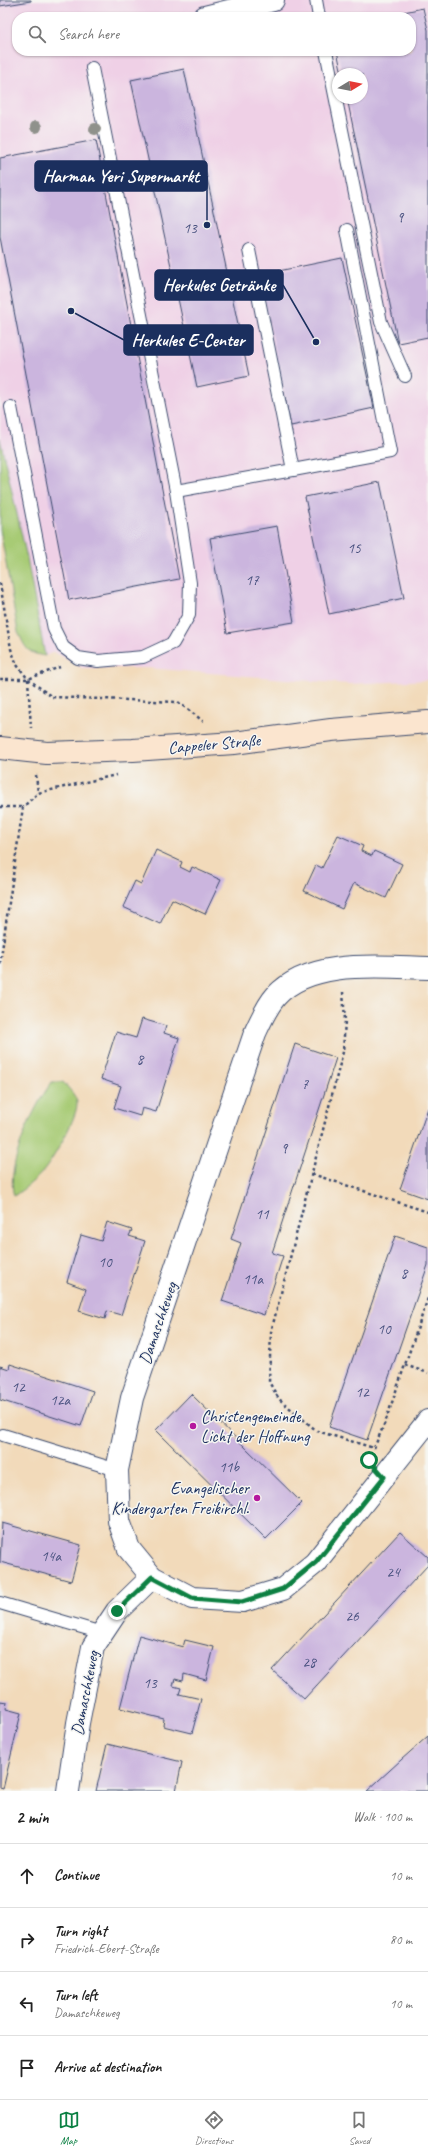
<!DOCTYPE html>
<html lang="en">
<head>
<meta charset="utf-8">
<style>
  body { margin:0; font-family:Caveat,sans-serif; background:#f6f6f6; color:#222 }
  .compass { position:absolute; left:332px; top:68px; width:36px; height:36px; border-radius:50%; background:#fff; box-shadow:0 1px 3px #0004; rotate:80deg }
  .stop { position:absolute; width:12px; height:12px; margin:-9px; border:3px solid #0b8043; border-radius:50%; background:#fff }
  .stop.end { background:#0b8043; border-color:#fff; box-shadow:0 1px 4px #0008 }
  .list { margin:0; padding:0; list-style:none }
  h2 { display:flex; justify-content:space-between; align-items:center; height:52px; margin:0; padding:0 16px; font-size:17px }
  h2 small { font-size:13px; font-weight:400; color:#767676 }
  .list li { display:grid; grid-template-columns:26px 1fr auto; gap:12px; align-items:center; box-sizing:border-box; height:64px; padding:0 16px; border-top:1px solid #e0e0e0 }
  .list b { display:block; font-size:15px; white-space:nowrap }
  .list p { margin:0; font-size:13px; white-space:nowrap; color:#767676 }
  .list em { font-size:13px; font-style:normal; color:#767676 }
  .icon { flex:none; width:22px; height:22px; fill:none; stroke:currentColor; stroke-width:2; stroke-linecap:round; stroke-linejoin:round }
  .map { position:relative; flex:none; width:428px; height:1791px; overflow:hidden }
  .search { position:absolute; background:#fff; box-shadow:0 1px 3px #0004; left:12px; right:12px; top:12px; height:44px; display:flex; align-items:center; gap:10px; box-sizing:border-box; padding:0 14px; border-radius:16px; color:#767676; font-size:15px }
  .sheet { height:308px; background:#fff }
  nav { display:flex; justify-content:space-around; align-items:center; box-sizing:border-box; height:56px; border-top:1px solid #e0e0e0; background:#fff; font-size:11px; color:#767676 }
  nav a { display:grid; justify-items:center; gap:2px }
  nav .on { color:#0b8043 }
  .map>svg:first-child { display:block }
  .built { fill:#efd0e6; fill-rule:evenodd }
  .green { fill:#a7cb75; stroke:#617d6a }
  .building { fill:#cbb5de }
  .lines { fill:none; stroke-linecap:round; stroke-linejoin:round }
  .service-casing { stroke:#3b496c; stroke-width:14 }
  .minor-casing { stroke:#3b496c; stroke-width:24 }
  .secondary-casing { stroke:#3b496c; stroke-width:24 }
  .path { stroke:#3b496c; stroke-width:2.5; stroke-dasharray:3 3; stroke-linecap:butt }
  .service { stroke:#fff; stroke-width:12 }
  .minor { stroke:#fff; stroke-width:22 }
  .secondary { stroke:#fbe5cf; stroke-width:22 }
  .tree { fill:#8f918b }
  .route { stroke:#0b8043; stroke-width:5 }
  .poi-dot { fill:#b5179e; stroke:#f6f6f2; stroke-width:1.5 }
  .labels { text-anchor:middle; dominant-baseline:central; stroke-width:3; stroke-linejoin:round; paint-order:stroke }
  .number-label { font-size:15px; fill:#47507e }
  .street-label { font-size:17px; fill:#1b2f5e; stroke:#f6f6f2 }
  .poi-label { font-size:17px; fill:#1b2f5e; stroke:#f6f6f2; text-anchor:start }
  .leader { fill:none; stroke:#1b2f5e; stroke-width:1.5 }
  .callout-dot { fill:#1b2f5e; stroke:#f6f6f2; stroke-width:1.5 }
  .callout { fill:#1b2f5e; stroke:#1b2f5e; stroke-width:1.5 }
  .callout-label { font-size:18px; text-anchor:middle; font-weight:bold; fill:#fff }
</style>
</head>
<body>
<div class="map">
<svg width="428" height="1791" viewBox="0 0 428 1791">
  <rect width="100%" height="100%" fill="#f6f6f2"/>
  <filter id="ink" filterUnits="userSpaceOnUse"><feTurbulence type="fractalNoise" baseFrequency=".025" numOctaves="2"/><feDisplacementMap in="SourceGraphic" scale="8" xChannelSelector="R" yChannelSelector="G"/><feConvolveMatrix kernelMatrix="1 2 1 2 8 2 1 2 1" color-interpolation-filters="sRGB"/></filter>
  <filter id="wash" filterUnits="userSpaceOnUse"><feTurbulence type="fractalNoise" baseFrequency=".012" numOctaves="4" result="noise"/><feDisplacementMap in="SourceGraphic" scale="16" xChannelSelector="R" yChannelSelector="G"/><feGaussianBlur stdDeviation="0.9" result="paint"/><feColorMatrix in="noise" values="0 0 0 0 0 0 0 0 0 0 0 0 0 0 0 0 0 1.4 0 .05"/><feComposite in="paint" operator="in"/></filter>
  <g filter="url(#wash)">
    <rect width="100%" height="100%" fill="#f2daba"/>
    <path class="built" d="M0,0H428V680L349,684L147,668H82L54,652L45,656L27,558L0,439ZM17,17H411V51H17ZM338,74H362V98H338Z"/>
    <g class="green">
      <path d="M0,439L27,558L45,656C27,653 26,649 18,632L0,529Z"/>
      <path d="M52,1082H63C68,1088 75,1094 77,1102C79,1115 53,1159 45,1169C36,1180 25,1188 14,1196C5,1167 34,1105 52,1082Z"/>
    </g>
    <g id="blocks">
      <g class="building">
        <polygon points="0,0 31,0 31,1 0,6"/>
        <polygon points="423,8 428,30 428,337 398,343 347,98 362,98 362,74 342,74 337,51 411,51 411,17 385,16"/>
        <polygon points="184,69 249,376 197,387 131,80"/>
        <polygon points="96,140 179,579 69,600 0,237 0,158"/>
        <polygon points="342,258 374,408 291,426 259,275"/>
        <polygon points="380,482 404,598 329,614 305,497"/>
        <polygon points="277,526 294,622 227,633 210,538"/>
        <polygon points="338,835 363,846 361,851 372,856 374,851 402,864 386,898 354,883 342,909 304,891 316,865 322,868"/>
        <polygon points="156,850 182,862 180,867 190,872 192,867 221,880 205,914 172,899 160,924 123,907 135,881 141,884"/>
        <polygon points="142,1019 166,1026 164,1033 179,1038 156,1112 142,1108 140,1116 114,1108 121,1086 101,1079 116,1032 136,1038"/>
        <polygon points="295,1044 336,1058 272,1253 283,1256 264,1315 222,1301 241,1243 231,1239"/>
        <polygon points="428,1108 428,1199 400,1189"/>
        <polygon points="107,1222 132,1230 129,1236 145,1241 121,1315 107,1311 105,1319 79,1311 86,1289 67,1282 81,1235 101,1241"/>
        <polygon points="395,1236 428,1247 428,1265 367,1440 329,1427"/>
        <polygon points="10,1364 93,1391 81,1426 0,1400 0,1366 9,1369"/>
        <polygon points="191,1394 302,1503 266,1539 156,1430"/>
        <polygon points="2,1523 81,1545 71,1581 0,1562"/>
        <polygon points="400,1532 428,1557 428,1565 304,1699 272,1670"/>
        <polygon points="139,1635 183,1647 185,1640 214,1647 206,1680 184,1674 183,1681 175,1679 173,1686 181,1688 179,1694 201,1699 192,1733 163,1726 164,1719 120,1708"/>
        <polygon points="0,1701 7,1702 6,1709 21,1713 3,1789 0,1788"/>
        <polygon points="428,1736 428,1791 367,1791 401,1760"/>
        <polygon points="107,1744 182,1762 176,1791 96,1791"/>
      </g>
    </g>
  </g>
  <g filter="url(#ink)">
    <use href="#blocks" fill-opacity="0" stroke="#3b496c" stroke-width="1"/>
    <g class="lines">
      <g class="service-casing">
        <g id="service">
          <polyline points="316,0 319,17"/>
          <polyline points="326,51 381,322 405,376"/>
          <polyline points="11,407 54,629 63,647 78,658 98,661 143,657 173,643 189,615 190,583 176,491 92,68"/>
          <polyline points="293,470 390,452 347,230"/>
          <polyline points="176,491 293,470 249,250"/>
          <polyline points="3,1435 117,1470"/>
          <polyline points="0,1603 102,1633"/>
        </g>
      </g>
      <g class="minor-casing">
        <g id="minor">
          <polyline points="205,17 273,0"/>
          <path d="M428,968C382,967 311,958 276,996C267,1006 261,1020 255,1033L132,1398L117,1470L119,1521L129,1549L152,1577L192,1598L243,1601L283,1589L315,1563L428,1421"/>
          <polyline points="68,1791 78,1723 93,1647 117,1611 152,1577"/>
        </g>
      </g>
      <g class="secondary-casing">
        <polyline id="secondary" points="0,748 47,753 133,750 234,743 331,730 428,722"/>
      </g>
      <g class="path">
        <polyline points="0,583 11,649 17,665 28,679 52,697 178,702 203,721"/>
        <polyline points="0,679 28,679 60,667"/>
        <polyline points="28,679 31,728"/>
        <polyline points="36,775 38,793"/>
        <polyline points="0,807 23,807"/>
        <polyline points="0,964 23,807 38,793 116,775"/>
        <polyline points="343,992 345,1020 343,1052 271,1332 269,1382 279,1399 317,1431 374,1448"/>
        <polyline points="312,1174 428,1212"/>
        <polyline points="405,1365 428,1373"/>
        <polyline points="374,1448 386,1420 428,1298"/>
      </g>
      <use href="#service" class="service"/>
      <use href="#minor" class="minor"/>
      <use href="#secondary" class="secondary"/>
    </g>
    <g class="tree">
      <circle cx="36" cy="127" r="6"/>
      <circle cx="95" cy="129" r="6"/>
    </g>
  </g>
  <g class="lines" filter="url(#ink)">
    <polyline class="route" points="117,1611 152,1577 192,1598 242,1602 283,1589 316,1562 384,1477 369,1460"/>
  </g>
  <g class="poi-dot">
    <circle cx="193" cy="1426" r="4"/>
    <circle cx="257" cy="1498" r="4"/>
  </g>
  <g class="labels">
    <g class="number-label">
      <text x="400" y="217">9</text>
      <text x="190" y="228">13</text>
      <text x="354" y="548">15</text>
      <text x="252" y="580">17</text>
      <text x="140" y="1059">8</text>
      <text x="305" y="1084">7</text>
      <text x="284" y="1148">9</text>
      <text x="262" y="1214">11</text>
      <text x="105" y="1262">10</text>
      <text x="404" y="1273">8</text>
      <text x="253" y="1279">11a</text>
      <text x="384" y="1329">10</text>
      <text x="18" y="1387">12</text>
      <text x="362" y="1392">12</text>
      <text x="60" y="1400">12a</text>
      <text x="229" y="1467">11b</text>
      <text x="51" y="1556">14a</text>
      <text x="393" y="1572">24</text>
      <text x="352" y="1616">26</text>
      <text x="309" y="1662">28</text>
      <text x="150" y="1683">13</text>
    </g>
    <g class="street-label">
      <text transform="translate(214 744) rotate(-5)">Cappeler Straße</text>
      <text transform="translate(158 1323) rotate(-71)">Damaschkeweg</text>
      <text transform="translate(85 1693) rotate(-79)">Damaschkeweg</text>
    </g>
    <g class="poi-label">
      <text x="201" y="1416">Christengemeinde<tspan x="201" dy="20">Licht der Hoffnung</tspan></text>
      <text x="249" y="1488" text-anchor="end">Evangelischer<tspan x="249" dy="20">Kindergarten Freikirchl.</tspan></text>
    </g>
  </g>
  <path class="leader" d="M207 225L207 176M316 342L283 285M71 311L124 340"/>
  <g class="callout-dot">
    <circle cx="207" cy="225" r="4"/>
    <circle cx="316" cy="342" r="4"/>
    <circle cx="71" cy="311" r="4"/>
  </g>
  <g class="callout">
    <rect x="35" y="161" width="172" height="30" rx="4"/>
    <rect x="155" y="270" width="128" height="30" rx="4"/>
    <rect x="124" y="325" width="129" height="30" rx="4"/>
  </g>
  <g class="callout-label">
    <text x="121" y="182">Harman Yeri Supermarkt</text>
    <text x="219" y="291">Herkules Getränke</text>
    <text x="188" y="346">Herkules E-Center</text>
  </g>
</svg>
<svg class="compass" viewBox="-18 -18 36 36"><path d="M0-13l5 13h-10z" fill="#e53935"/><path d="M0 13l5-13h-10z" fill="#767676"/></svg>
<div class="stop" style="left:369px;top:1460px"></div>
<div class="stop end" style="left:117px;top:1611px"></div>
<div class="search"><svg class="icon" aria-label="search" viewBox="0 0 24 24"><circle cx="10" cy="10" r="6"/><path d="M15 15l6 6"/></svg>Search here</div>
</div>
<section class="sheet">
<h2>2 min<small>Walk · 100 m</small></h2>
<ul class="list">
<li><svg class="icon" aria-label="ahead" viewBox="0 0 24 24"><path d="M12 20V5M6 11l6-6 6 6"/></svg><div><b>Continue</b></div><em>10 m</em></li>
<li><svg class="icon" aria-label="right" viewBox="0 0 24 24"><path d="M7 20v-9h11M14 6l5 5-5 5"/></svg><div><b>Turn right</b><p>Friedrich-Ebert-Straße</p></div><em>80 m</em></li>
<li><svg class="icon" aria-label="left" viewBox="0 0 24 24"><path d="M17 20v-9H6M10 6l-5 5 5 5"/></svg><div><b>Turn left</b><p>Damaschkeweg</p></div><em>10 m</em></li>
<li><svg class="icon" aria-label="arrive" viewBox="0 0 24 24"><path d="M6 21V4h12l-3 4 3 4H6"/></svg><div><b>Arrive at destination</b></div></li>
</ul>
</section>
<nav>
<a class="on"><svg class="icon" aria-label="map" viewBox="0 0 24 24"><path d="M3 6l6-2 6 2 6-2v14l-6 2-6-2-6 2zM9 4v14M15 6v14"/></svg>Map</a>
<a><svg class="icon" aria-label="directions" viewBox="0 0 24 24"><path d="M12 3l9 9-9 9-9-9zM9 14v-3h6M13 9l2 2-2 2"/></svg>Directions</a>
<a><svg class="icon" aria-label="saved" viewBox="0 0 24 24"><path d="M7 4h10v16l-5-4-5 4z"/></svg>Saved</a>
</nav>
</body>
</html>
